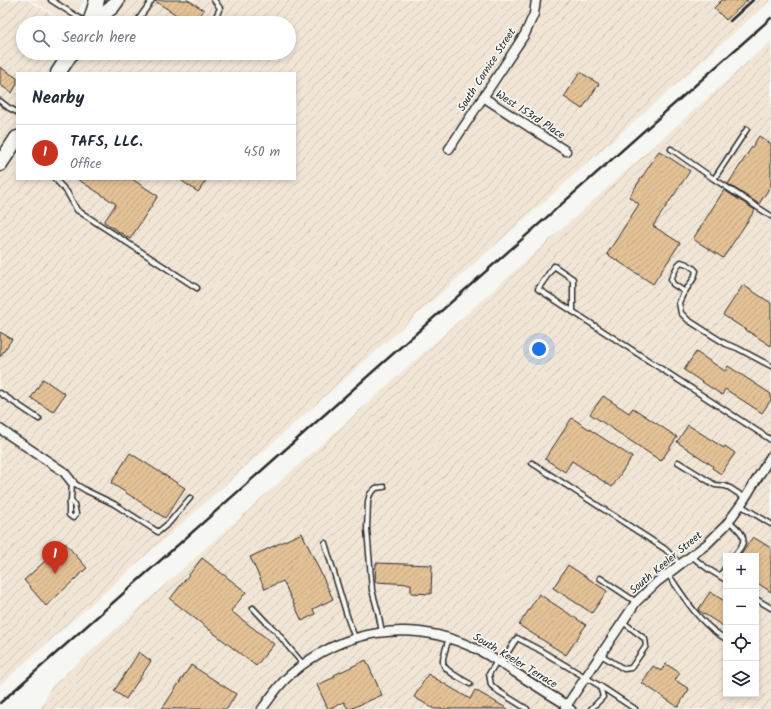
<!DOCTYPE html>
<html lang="en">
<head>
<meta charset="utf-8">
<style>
  body { margin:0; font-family:Kalam,sans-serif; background:#f6f6f7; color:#1f2937 }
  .controls { position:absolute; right:12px; bottom:12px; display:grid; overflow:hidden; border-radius:0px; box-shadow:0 2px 6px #0003 }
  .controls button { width:36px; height:36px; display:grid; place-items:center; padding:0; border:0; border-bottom:1px solid #e0e1e3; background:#fff; color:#1f2937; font:20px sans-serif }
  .you { position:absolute; left:539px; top:349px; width:14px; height:14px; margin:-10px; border:3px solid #fff; border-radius:50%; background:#1a73e8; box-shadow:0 0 0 6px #1a73e833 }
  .badge { display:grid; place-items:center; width:26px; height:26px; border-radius:50%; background:#c8321e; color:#fff; font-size:13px; font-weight:700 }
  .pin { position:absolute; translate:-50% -33px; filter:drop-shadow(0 1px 2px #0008) }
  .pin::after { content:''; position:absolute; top:21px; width:14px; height:12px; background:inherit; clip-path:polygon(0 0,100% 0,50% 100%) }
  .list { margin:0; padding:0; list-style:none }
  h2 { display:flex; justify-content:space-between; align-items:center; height:52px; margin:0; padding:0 16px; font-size:17px }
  h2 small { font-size:13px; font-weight:400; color:#747a83 }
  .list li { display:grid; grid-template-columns:26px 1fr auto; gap:12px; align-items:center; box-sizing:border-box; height:56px; padding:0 16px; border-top:1px solid #e0e1e3 }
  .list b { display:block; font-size:15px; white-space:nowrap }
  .list p { margin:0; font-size:13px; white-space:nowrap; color:#747a83 }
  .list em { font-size:13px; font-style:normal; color:#747a83 }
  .icon { flex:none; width:22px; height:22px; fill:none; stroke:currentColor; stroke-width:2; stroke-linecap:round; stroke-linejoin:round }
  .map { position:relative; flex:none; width:771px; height:709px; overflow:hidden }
  .search { position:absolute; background:#fff; box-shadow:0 2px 6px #0003; left:16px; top:16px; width:280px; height:44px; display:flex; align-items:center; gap:10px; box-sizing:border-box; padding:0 14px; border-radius:22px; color:#747a83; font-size:15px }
  .panel { position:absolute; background:#fff; box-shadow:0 2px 6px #0003; left:16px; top:72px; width:280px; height:108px; border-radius:0px }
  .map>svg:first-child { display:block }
  .built { fill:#f1e6d6 }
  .industrial { fill:url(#industrial-furrows); fill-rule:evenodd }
  .building { fill:url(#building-hatch); stroke:#2b2b2b }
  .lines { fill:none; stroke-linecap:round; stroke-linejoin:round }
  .service-casing { stroke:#2b2b2b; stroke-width:7 }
  .minor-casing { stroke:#2b2b2b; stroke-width:11 }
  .trunk-casing { stroke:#2b2b2b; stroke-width:17 }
  .service { stroke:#f6f6f2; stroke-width:4 }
  .minor { stroke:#f6f6f2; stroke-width:8 }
  .trunk { stroke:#f6f6f2; stroke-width:14 }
  .rail { stroke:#2b2b2b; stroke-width:2.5 }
  .labels { text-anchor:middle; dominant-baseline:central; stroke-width:3.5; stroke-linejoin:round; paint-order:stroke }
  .street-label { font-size:11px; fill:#2b2b2b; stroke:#f6f6f2 }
</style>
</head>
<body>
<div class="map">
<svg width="771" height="709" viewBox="0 0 771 709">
  <defs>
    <pattern id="industrial-furrows" width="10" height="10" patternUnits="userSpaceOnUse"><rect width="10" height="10" fill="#f1e6d6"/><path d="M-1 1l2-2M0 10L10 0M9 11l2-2" fill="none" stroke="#cfc5b8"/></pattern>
    <pattern id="building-hatch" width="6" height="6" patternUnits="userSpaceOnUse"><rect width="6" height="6" fill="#e4c196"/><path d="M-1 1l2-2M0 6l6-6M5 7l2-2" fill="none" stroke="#c4a681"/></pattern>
  </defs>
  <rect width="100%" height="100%" fill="#f6f6f2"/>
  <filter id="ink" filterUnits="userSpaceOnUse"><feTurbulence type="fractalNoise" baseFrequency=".025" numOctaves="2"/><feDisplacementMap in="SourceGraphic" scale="8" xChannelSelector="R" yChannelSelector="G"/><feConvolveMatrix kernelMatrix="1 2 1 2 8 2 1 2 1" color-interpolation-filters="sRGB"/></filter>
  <g filter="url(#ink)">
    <polygon class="built" points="30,0 85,0 70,23 64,23 60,18"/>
    <g class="industrial">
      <path d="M0,0H27L66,23H23V53H289V23H111L127,0H771L0,685ZM17,73H295V179H17Z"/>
      <path d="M771,41V709H40L51,687ZM726,556H756V694H726Z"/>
    </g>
    <g class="building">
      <polygon points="155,0 188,0 204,10 195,23 189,23 155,1"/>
      <polygon points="722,0 748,0 726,20 714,8"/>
      <polygon points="0,67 17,78 17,84 12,93 0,85"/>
      <polygon points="580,72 599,84 582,109 564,97"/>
      <polygon points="759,136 771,144 771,185 759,204 728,184"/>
      <polygon points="659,151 690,171 653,226 680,243 653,284 607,254 639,204 629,197"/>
      <polygon points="77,179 132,179 158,196 130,239 104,222 116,204"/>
      <polygon points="179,179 207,179 198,192"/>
      <polygon points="724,190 755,210 723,258 693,239"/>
      <polygon points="743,285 771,303 771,346 723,315"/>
      <polygon points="0,332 12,339 0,357"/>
      <polygon points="696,352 725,371 728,366 771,394 771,400 762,413 725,389 722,395 684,370"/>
      <polygon points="43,379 65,394 53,412 31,398"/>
      <polygon points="603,396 629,413 633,408 677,437 661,461 590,414"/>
      <polygon points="572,418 632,457 612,487 572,461 565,472 545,459"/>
      <polygon points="688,425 724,448 725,446 735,453 721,474 712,468 713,466 677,442"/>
      <polygon points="130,453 185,488 165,518 111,483"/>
      <polygon points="302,533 333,599 313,609 315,614 302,621 283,581 265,589 250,557"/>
      <polygon points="753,537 771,548 771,592 756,582 756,556 740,556"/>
      <polygon points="65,543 87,568 46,606 24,580"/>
      <polygon points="202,558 246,592 231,611 274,644 256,666 170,599"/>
      <polygon points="376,563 432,565 431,594 411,593 411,584 375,582"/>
      <polygon points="568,565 607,591 592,613 553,588"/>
      <polygon points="710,592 726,602 726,628 698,610"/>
      <polygon points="539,594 586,625 566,655 519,625"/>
      <polygon points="139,652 151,661 126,699 114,691"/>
      <polygon points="366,660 382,695 350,709 348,709 344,702 328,709 317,685 335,677 334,675"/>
      <polygon points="666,664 680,673 675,680 689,689 678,707 642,683 653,666 661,671"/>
      <polygon points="191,665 236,694 227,709 162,709"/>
      <polygon points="428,674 470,699 475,690 508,709 434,709 414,697"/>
    </g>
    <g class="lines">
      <g class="service-casing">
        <g id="service">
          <polyline points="51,0 87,23"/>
          <polyline points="136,23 152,0"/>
          <polyline points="213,23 220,8 214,0"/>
          <polyline points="152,53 154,54 155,53"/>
          <polyline points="0,101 9,108 17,112"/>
          <polyline points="671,149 714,179 771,216"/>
          <polyline points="55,179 67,192 77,210 197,288"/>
          <polyline points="714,179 747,129"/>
          <path d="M685,292L673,284L671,279L678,265L681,262C688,264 692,266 696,271L694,278L682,296L679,303L681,313L688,320L713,336L726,344L737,348L771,366"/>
          <polyline points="573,312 573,279 554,266 538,289 771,440"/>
          <polyline points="0,393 39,419"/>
          <polyline points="678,462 715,485 725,486 730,488 745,498"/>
          <polyline points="532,463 665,549 680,564"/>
          <polyline points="71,500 74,504 76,514 73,518 69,515 69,505 71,500 72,482 87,491 114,504 158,532 169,523 190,498"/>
          <polyline points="740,505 771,524"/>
          <path d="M729,521C734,526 745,533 743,542C742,547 737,552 734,556"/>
          <polyline points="325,543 348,619 355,638"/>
          <polyline points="691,556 708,569 726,580"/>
          <path d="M668,574C685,598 699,624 726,639"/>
          <polyline points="720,576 726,567"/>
          <polyline points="600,578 636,602"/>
          <polyline points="756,599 771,608"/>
          <polyline points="253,608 267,623 277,632 286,644 303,664"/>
          <polyline points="382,632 378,612 372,590 367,529 368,501 370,494 376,488 384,487"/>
          <path d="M449,638C447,646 442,656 443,663C444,671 464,680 470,684"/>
          <polyline points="601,655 624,669 631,668 646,646 645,639 623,622"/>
          <polyline points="497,661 489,674 491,685 498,691 527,709"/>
          <polyline points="501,663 517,638 538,649 600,686 603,697 591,709"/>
          <polyline points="600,686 635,709"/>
          <polyline points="567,705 573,709"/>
        </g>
      </g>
      <g class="minor-casing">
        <g id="minor">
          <polyline points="483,97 566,151"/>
          <polyline points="449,149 525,34 534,14 536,0"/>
          <polyline points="0,429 64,472 72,482"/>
          <polyline points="565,708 636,602 657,582 707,544 726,525 742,503 771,456"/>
          <path d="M262,709C271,697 279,684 291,674C343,629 411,618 474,648C489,655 502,664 516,673C533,684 550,695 567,705"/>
        </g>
      </g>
      <g class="trunk-casing">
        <g id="trunk">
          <polyline points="90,23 97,0"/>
          <polyline points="91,23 112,7 117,0"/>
          <polyline points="58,73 71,53"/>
          <polyline points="0,164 17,138"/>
        </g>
      </g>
      <use href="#service" class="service"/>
      <use href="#minor" class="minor"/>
      <use href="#trunk" class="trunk"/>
      <g class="rail">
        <polyline points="730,21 753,0"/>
        <polyline points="0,703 771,18"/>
      </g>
    </g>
  </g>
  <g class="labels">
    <g class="street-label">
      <text transform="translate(487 70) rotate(-57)">South Cornice Street</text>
      <text transform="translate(530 115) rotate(33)">West 153rd Place</text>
      <text transform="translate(666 563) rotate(-40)">South Keeler Street</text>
      <text transform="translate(515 661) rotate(31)">South Keeler Terrace</text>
    </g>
  </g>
</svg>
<div class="controls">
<button>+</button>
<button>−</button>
<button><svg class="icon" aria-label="locate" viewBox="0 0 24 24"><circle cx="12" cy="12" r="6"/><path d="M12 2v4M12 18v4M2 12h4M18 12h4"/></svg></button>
<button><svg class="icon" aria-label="layers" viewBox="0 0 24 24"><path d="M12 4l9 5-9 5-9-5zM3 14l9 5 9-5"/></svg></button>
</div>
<div class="you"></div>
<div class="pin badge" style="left:55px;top:574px">1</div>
<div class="search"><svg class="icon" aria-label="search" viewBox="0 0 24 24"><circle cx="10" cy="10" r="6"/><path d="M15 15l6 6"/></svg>Search here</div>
<section class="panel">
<h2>Nearby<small></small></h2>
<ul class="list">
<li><span class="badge">1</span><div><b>TAFS, LLC.</b><p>Office</p></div><em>450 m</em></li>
</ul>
</section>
</div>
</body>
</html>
